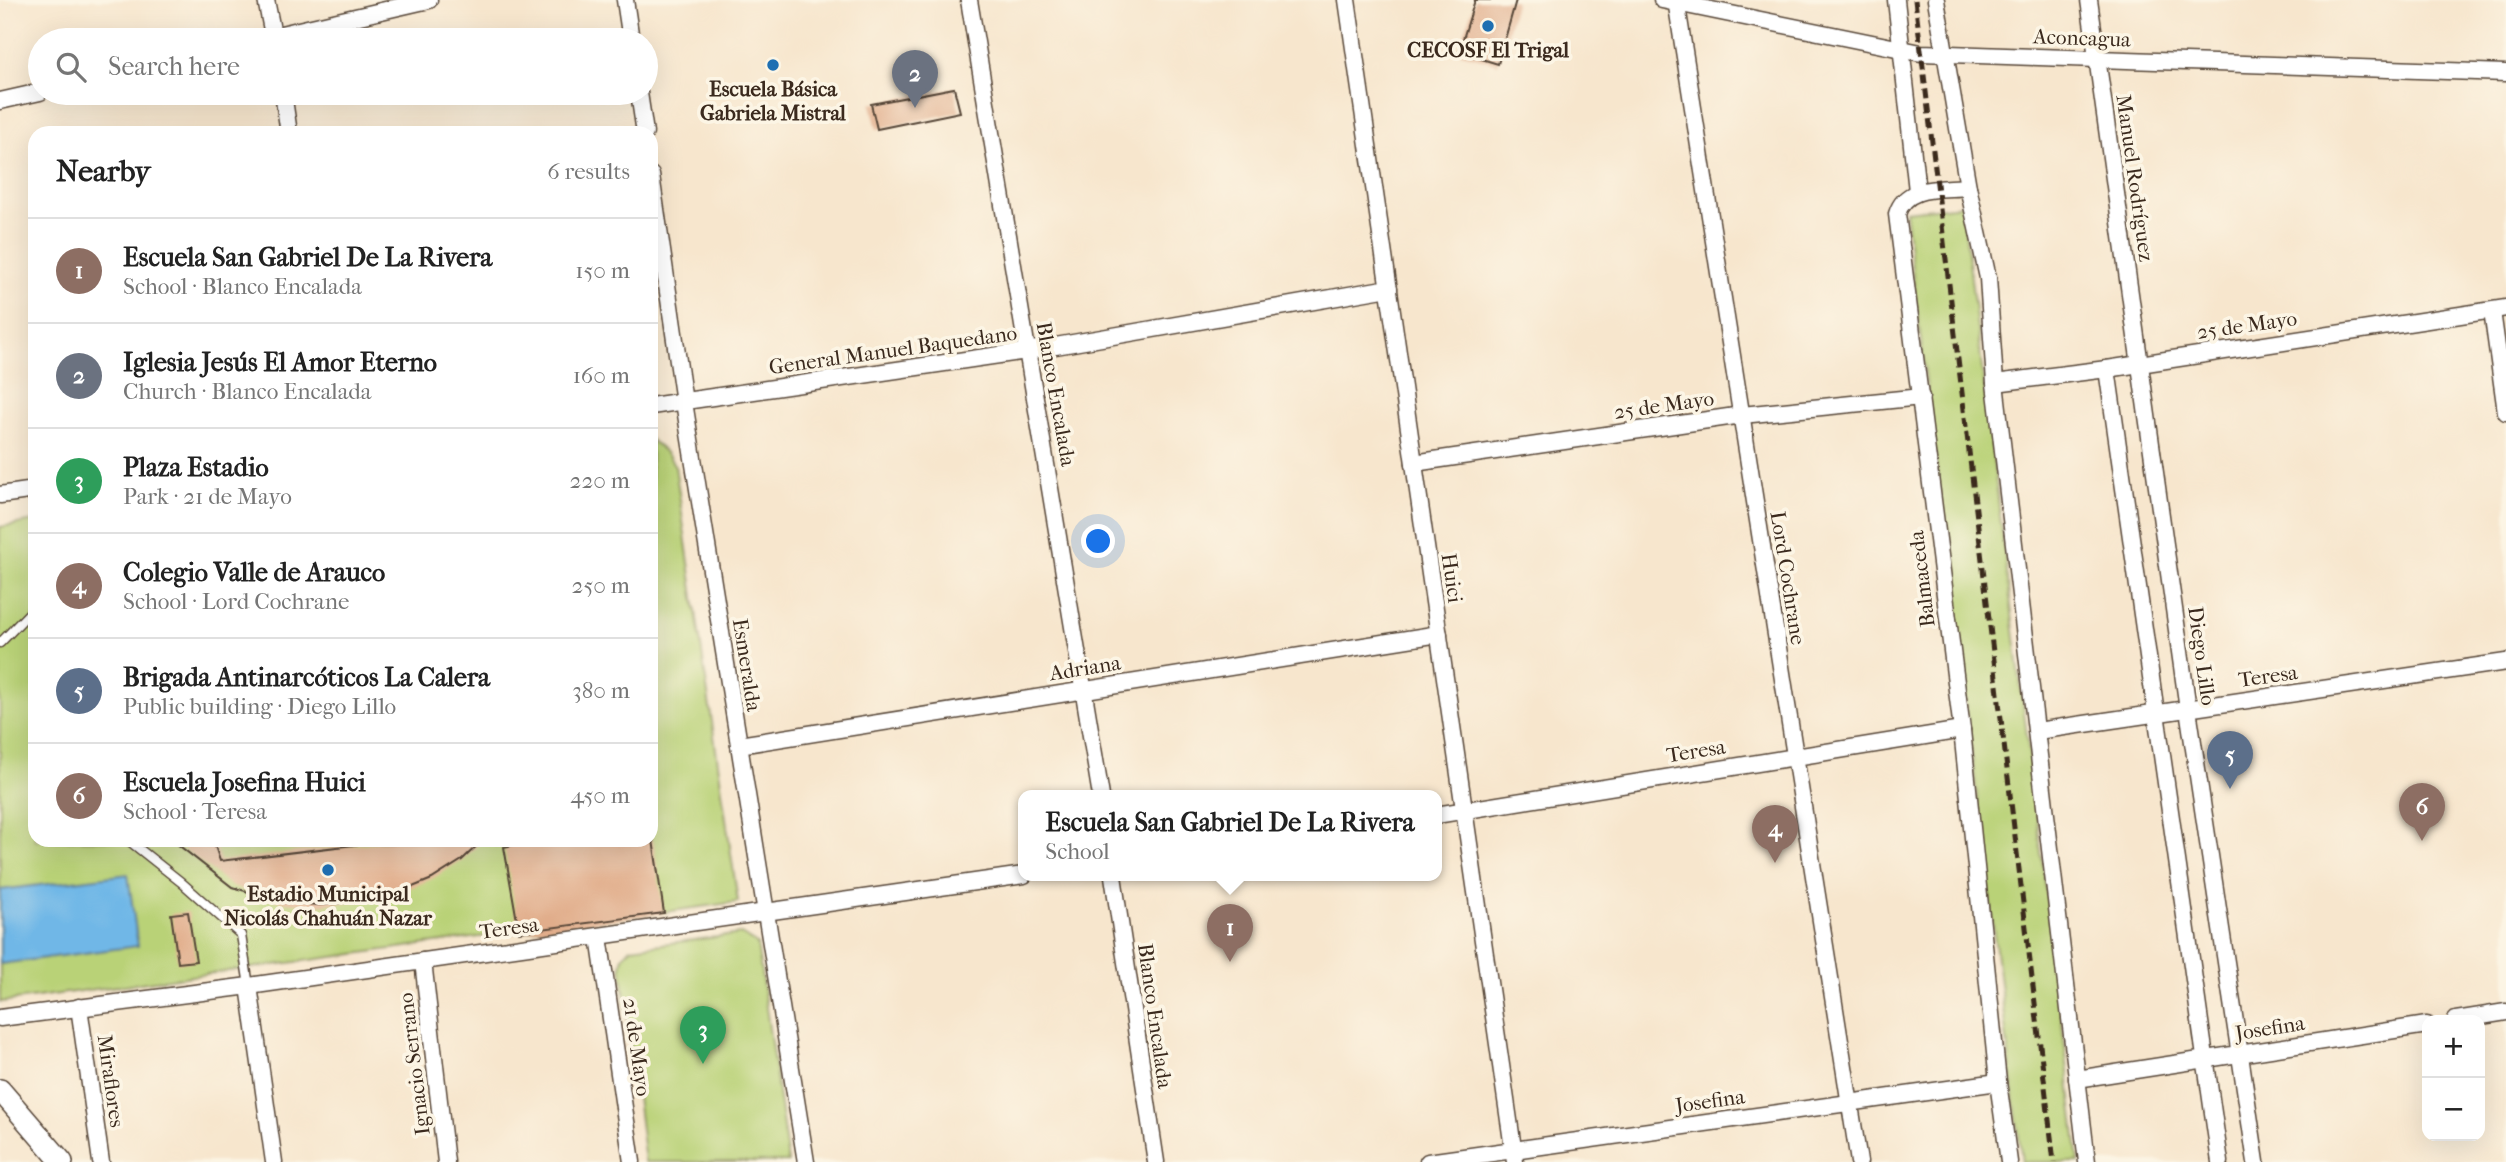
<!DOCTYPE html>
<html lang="en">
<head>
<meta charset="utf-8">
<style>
  body { margin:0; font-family:"IM FELL French Canon",serif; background:#f2f2f2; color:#222 }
  .controls { position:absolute; right:21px; bottom:21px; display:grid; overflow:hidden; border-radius:14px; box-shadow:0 7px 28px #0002 }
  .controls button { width:63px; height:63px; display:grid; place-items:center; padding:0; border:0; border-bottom:2px solid #e0e0e0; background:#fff; color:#222; font:35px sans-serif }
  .you { position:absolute; left:1099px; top:542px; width:24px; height:24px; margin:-18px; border:5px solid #fff; border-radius:50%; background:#1a73e8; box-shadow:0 0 0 10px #1a73e833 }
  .badge { display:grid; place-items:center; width:46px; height:46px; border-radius:50%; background:#1f6fb2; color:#fff; font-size:23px; font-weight:700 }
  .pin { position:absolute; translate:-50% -58px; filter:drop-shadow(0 2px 4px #0008) }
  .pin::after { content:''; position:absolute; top:37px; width:24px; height:21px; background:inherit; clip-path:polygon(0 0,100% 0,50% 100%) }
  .popup { position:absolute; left:1018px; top:790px; width:424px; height:91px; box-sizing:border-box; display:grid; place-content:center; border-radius:14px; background:#fff; filter:drop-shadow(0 2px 5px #0005); font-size:23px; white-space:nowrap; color:#767676 }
  .popup b { font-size:26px; color:#222 }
  .popup::after { content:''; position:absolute; left:50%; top:100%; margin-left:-14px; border:14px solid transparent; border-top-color:#fff }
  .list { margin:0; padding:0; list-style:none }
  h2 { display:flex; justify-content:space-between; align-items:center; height:91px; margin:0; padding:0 28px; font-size:30px }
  h2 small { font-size:23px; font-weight:400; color:#767676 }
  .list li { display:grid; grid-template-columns:46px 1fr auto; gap:21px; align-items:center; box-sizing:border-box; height:105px; padding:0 28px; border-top:2px solid #e0e0e0 }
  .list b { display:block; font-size:26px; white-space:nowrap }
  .list p { margin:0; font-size:23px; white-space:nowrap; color:#767676 }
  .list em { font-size:23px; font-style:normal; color:#767676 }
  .icon { flex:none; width:38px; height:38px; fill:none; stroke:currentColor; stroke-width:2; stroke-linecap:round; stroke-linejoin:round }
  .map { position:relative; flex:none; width:2506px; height:1162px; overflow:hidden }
  .search { position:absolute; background:#fff; box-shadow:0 7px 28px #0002; left:28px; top:28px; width:630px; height:77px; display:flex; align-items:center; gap:18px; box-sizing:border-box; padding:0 24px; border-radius:38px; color:#767676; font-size:26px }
  .panel { position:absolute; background:#fff; box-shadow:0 7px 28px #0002; left:28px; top:126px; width:630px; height:721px; border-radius:21px }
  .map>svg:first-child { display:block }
  .green { fill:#b9d277; stroke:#7a7e4a; stroke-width:2 }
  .water { fill:#6fb7e7; stroke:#557082; stroke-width:2 }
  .building { fill:#e1ad8b }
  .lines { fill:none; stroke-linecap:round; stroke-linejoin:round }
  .service-casing { stroke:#574638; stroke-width:11 }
  .minor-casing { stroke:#574638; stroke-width:19 }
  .tertiary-casing { stroke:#574638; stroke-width:24 }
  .service { stroke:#fff; stroke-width:8 }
  .minor { stroke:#fff; stroke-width:16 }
  .tertiary { stroke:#fff; stroke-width:21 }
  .rail { stroke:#3b2a1e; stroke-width:5; stroke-dasharray:10 5; stroke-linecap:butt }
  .poi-dot { fill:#1f6fb2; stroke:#fcf5e5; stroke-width:2.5 }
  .labels { text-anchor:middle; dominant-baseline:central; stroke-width:7; stroke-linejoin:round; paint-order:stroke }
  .street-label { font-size:21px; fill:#3b2a1e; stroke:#fcf5e5 }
  .poi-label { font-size:21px; font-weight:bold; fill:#3b2a1e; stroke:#fcf5e5 }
</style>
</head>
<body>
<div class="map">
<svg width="2506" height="1162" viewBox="0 0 2506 1162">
  <rect width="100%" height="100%" fill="#fcf5e5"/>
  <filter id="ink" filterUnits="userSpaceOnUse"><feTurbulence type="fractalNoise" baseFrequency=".0143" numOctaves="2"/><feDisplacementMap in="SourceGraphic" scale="14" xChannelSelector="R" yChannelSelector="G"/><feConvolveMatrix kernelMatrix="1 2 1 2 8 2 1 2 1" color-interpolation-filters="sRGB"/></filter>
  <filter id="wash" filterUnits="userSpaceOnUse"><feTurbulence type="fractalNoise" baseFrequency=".00686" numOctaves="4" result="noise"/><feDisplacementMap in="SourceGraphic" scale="28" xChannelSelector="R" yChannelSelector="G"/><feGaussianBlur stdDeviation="1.57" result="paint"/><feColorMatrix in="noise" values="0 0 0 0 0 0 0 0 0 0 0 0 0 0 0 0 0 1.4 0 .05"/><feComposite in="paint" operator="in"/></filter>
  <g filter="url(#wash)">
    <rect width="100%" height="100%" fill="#f7e6cd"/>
    <g class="green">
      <polygon points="1962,205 2079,1162 2022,1162 1905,211"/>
      <polygon points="651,440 667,454 675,466 738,902 0,1002 0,527 35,521 35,840 651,840"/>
      <polygon points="741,934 757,944 788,1162 645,1162 621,966 623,957 631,948"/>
    </g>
    <polygon class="water" points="128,874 138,946 0,964 0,890"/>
    <g id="blocks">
      <g class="building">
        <polygon points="1475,0 1516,0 1498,64 1459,52"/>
        <polygon points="954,88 960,112 877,129 871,104"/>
        <polygon points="172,840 213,840 220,861 395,840 483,840 462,860 432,879 398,893 362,901 319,905 281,902 232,887"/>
        <polygon points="535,840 653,840 664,913 519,932 504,847"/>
        <polygon points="188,912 196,961 178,963 171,914"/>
      </g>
    </g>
  </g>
  <g filter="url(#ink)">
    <use href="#blocks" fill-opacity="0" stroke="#574638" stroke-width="2"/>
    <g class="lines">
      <g class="service-casing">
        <g id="service">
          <polyline points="33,610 35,673"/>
          <polyline points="0,643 35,607"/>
          <polyline points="128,840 181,882 241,935 249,986"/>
        </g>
      </g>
      <g class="minor-casing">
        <g id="minor">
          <polyline points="266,0 274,40"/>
          <polyline points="625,0 631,40"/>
          <polyline points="969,0 1101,796"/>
          <polyline points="1347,0 1515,1162"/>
          <polyline points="1662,0 1921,53 2506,73"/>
          <polyline points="1676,0 1859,1162"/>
          <polyline points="1896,0 1917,191"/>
          <polyline points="1936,0 1968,187 1988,278 1995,383 2087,1162"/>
          <polyline points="2089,0 2188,709 2256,1162"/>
          <polyline points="255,40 429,0"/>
          <polyline points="283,93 289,133"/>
          <polyline points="639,93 645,133"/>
          <polyline points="0,101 40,92"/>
          <polyline points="651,175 684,402 806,1162"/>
          <path d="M1968,187C1941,190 1906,184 1897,214L1962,730L1998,1082L2009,1162"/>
          <polyline points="2492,311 2506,412"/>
          <polyline points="2107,369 2220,1162"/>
          <polyline points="1995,383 2107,369 2506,308"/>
          <polyline points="651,406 1027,351 1389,288"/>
          <polyline points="1414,463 1742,415 1921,397"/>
          <polyline points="0,495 35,490"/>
          <polyline points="2037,731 2506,662"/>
          <polyline points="739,745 1439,634"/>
          <polyline points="1436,815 1962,730"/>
          <polyline points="1113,876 1156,1162"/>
          <polyline points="599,937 632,1162"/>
          <polyline points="423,961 446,1162"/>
          <polyline points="249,986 274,1162"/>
          <polyline points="79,1007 101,1162"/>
          <polyline points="0,1018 249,986 1024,875"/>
          <polyline points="2456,1020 2506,1012"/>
          <polyline points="2077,1079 2427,1025"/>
          <polyline points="1428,1162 1998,1082"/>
        </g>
      </g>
      <g class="tertiary-casing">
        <polyline id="tertiary" points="0,1090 62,1162"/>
      </g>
      <use href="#service" class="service"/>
      <use href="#minor" class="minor"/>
      <use href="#tertiary" class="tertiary"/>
      <polyline class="rail" points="1915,0 2054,1162"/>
    </g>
  </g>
  <g class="poi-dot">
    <circle cx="1488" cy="26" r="7"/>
    <circle cx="773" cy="65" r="7"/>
    <circle cx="328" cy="870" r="7"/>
  </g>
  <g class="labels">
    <g class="street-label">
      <text transform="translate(2082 38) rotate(2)">Aconcagua</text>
      <text transform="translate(2135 178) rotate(82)">Manuel Rodríguez</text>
      <text transform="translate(2247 325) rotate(-8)">25 de Mayo</text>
      <text transform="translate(893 350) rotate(-8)">General Manuel Baquedano</text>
      <text transform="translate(1056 394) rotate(80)">Blanco Encalada</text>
      <text transform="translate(1664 405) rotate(-8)">25 de Mayo</text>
      <text transform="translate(1452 578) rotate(82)">Huici</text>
      <text transform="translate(1788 578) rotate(81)">Lord Cochrane</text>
      <text transform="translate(1922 579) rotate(-97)">Balmaceda</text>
      <text transform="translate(2202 656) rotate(82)">Diego Lillo</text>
      <text transform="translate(747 665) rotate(81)">Esmeralda</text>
      <text transform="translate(1085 668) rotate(-9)">Adriana</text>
      <text transform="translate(2268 676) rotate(-8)">Teresa</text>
      <text transform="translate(1696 751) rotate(-9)">Teresa</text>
      <text transform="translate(509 928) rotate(-8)">Teresa</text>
      <text transform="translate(1155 1016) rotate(82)">Blanco Encalada</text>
      <text transform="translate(2270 1028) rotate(-9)">Josefina</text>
      <text transform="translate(637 1047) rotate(82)">21 de Mayo</text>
      <text transform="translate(414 1064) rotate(-97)">Ignacio Serrano</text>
      <text transform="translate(111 1081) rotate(82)">Miraflores</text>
      <text transform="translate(1710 1101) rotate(-8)">Josefina</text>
    </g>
    <g class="poi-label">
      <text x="1488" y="50">CECOSF El Trigal</text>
      <text x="773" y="89">Escuela Básica<tspan x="773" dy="24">Gabriela Mistral</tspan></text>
      <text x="328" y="894">Estadio Municipal<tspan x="328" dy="24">Nicolás Chahuán Nazar</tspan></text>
    </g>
  </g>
</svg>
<div class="controls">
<button>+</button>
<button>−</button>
</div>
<div class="you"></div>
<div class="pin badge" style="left:1230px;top:962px;background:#8d6e63">1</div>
<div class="popup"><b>Escuela San Gabriel De La Rivera</b>School</div>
<div class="pin badge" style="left:915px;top:108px;background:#6b7280">2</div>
<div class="pin badge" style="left:703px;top:1064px;background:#2e9e5b">3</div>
<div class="pin badge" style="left:1775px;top:863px;background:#8d6e63">4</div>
<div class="pin badge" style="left:2230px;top:789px;background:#5c6f8a">5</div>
<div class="pin badge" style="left:2422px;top:841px;background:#8d6e63">6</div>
<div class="search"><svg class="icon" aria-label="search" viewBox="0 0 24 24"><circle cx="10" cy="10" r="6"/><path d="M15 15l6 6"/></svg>Search here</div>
<section class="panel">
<h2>Nearby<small>6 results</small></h2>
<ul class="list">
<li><span class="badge" style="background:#8d6e63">1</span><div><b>Escuela San Gabriel De La Rivera</b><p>School · Blanco Encalada</p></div><em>150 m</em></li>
<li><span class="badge" style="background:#6b7280">2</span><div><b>Iglesia Jesús El Amor Eterno</b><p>Church · Blanco Encalada</p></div><em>160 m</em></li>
<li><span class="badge" style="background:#2e9e5b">3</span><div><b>Plaza Estadio</b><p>Park · 21 de Mayo</p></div><em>220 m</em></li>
<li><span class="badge" style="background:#8d6e63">4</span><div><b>Colegio Valle de Arauco</b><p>School · Lord Cochrane</p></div><em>250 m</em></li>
<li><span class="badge" style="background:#5c6f8a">5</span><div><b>Brigada Antinarcóticos La Calera</b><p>Public building · Diego Lillo</p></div><em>380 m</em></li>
<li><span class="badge" style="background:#8d6e63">6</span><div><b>Escuela Josefina Huici</b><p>School · Teresa</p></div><em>450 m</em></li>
</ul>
</section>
</div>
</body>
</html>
